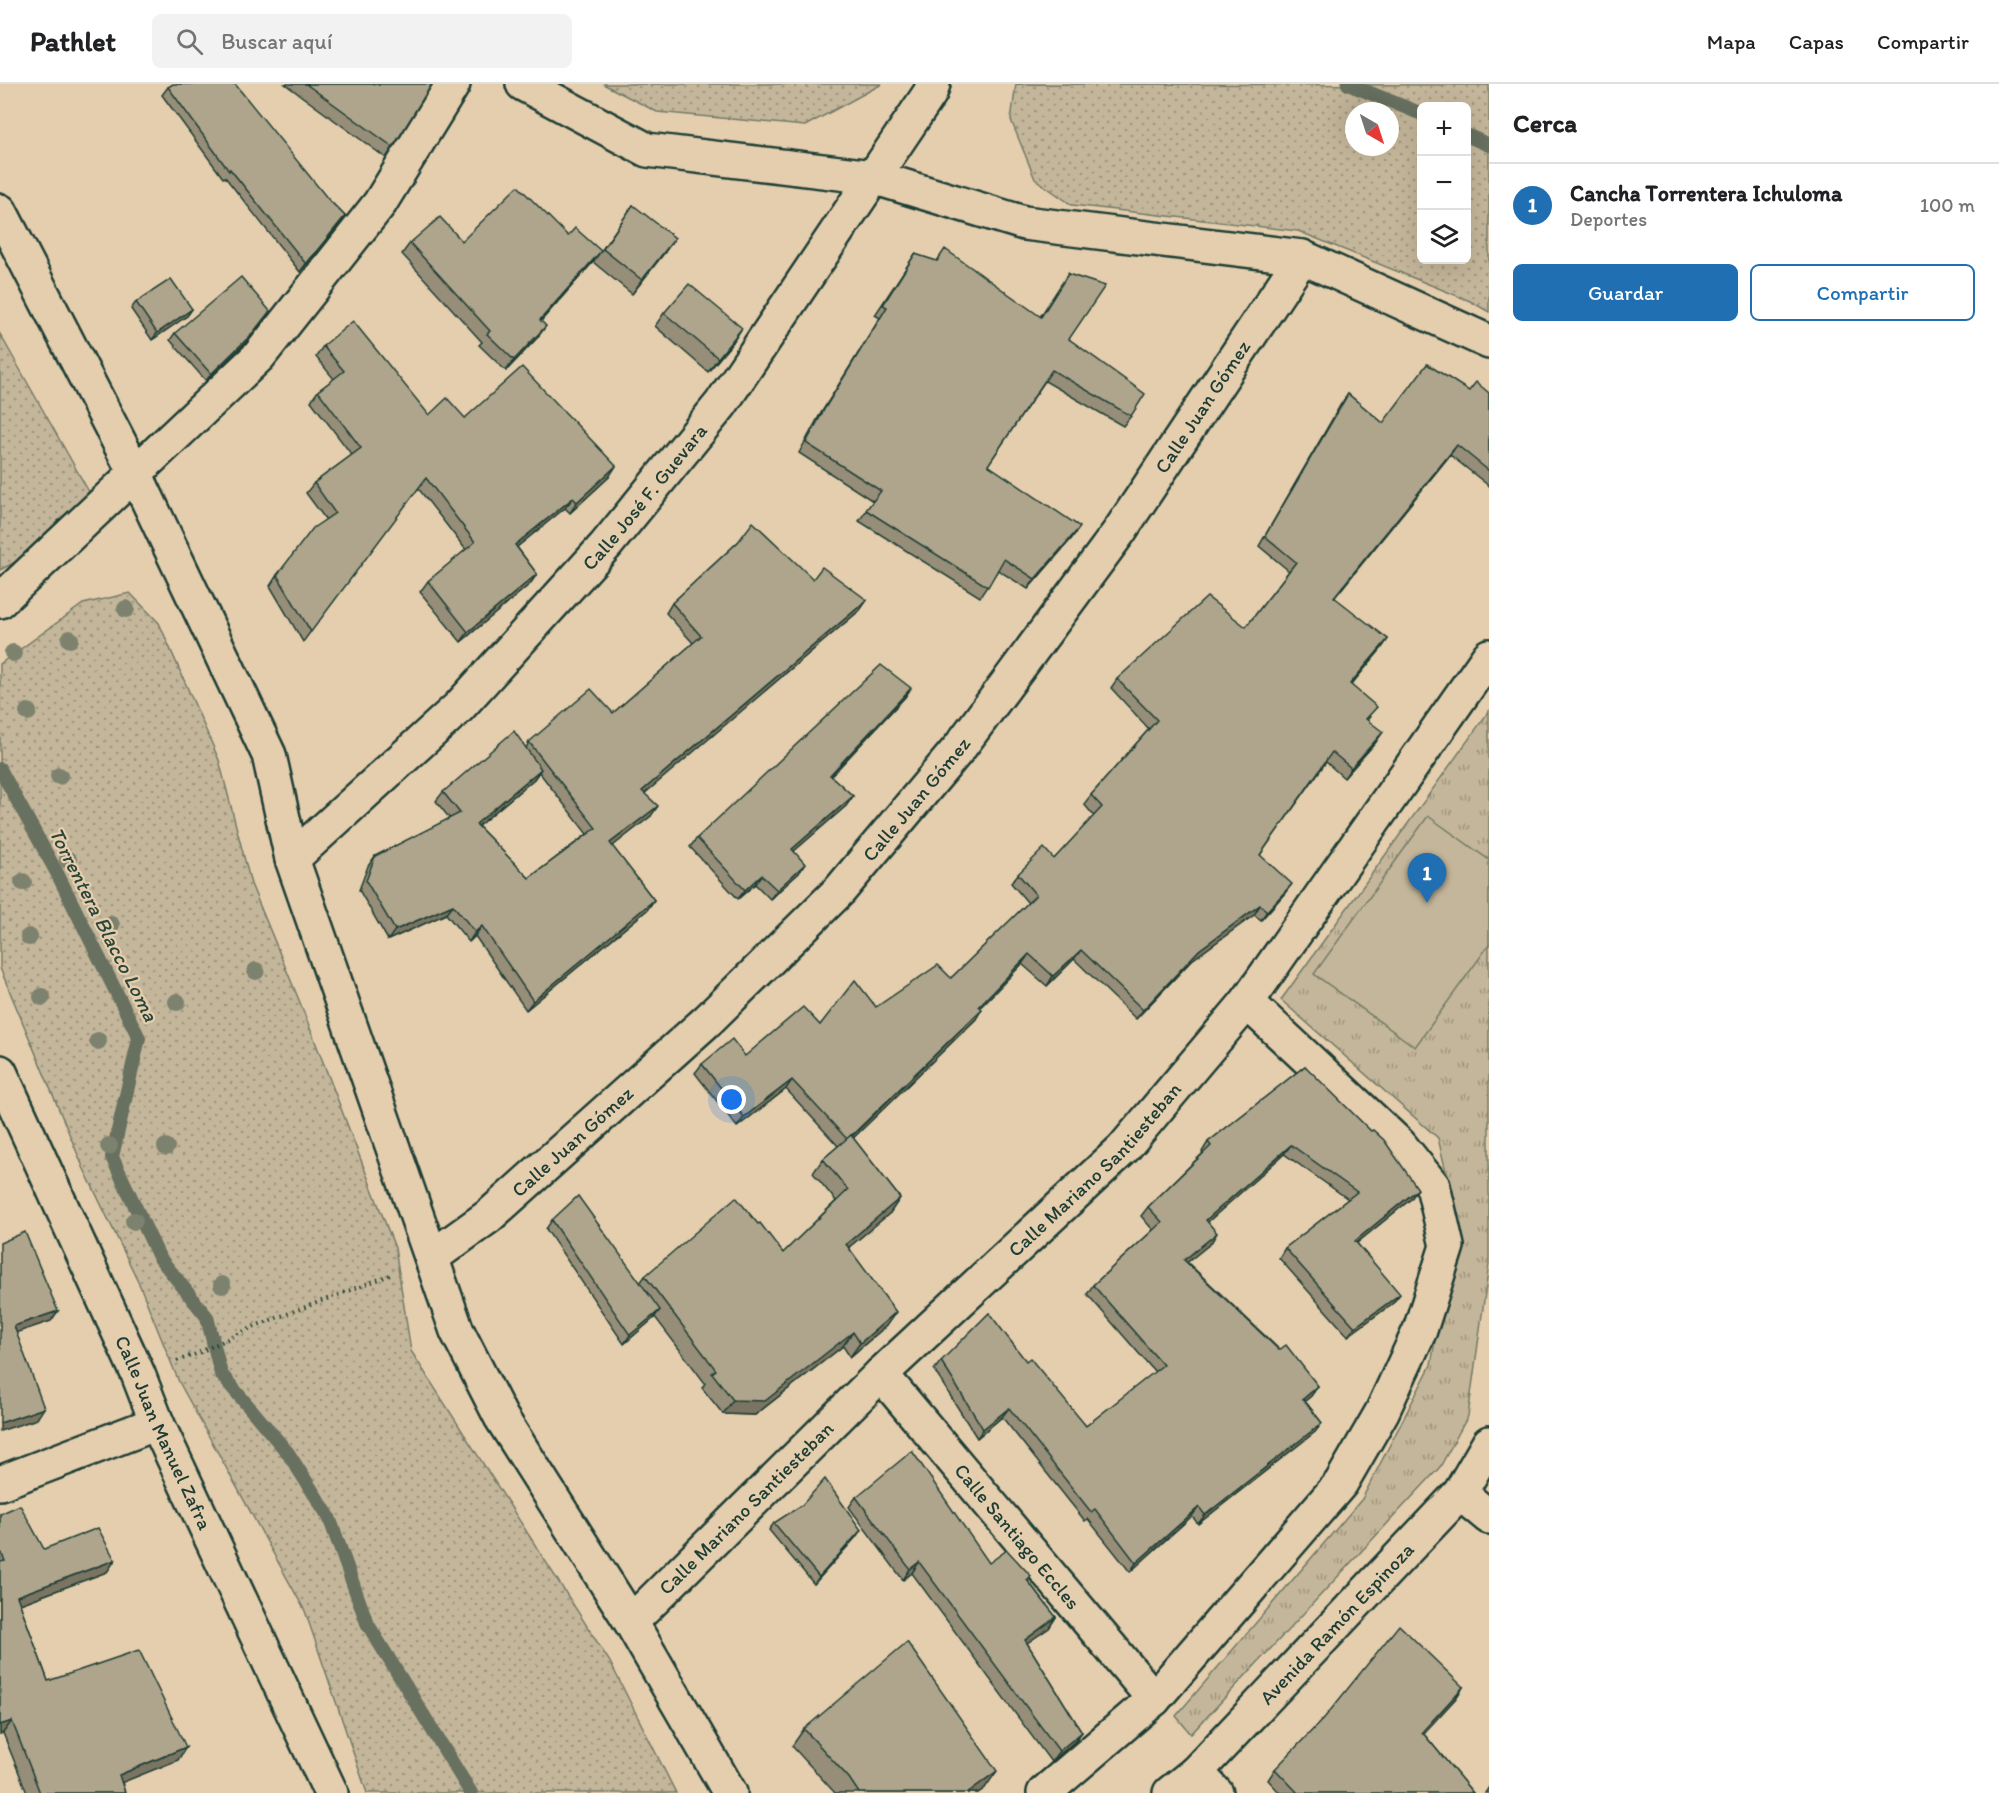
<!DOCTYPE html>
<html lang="es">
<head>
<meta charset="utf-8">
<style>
  body { margin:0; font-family:Itim,sans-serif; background:#f2f2f2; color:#202124 }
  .controls { position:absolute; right:18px; top:18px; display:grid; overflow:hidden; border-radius:9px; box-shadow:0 6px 24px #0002 }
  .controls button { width:54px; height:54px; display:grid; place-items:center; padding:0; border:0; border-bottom:2px solid #e0e0e0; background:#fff; color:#202124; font:30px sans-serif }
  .compass { position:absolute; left:1345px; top:18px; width:54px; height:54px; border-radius:50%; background:#fff; box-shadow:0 6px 24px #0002; rotate:141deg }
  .you { position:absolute; left:732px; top:1016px; width:21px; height:21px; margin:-15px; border:4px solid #fff; border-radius:50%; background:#1a73e8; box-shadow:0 0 0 9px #1a73e833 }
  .badge { display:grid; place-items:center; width:39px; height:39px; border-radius:50%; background:#1f6fb2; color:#fff; font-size:20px; font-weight:700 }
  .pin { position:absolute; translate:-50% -50px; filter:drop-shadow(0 2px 3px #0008) }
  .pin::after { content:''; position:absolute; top:32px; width:21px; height:18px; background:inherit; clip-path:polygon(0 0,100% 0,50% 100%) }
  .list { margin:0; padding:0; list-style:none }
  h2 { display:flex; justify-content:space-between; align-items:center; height:78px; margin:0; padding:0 24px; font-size:26px }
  h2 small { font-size:20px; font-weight:400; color:#757577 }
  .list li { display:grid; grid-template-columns:39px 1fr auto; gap:18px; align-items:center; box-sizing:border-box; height:84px; padding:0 24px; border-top:2px solid #e0e0e0 }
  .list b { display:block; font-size:22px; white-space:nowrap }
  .list p { margin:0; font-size:20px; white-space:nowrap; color:#757577 }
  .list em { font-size:20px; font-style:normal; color:#757577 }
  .actions { display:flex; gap:12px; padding:18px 24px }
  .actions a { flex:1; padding:14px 0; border:2px solid #1f6fb2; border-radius:9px; text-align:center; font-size:21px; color:#1f6fb2 }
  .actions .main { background:#1f6fb2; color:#fff }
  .icon { flex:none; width:33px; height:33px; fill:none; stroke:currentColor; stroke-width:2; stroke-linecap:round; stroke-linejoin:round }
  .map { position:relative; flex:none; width:1489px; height:1709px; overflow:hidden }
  header { display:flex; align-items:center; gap:36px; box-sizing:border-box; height:84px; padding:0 30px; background:#fff; border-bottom:2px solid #e0e0e0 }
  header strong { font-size:28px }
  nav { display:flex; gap:33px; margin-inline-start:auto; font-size:21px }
  .search { width:420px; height:54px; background:#f2f2f2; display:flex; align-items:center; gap:15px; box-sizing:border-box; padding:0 21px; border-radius:9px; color:#757577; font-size:22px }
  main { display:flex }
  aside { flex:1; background:#fff }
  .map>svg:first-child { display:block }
  .grass { fill:url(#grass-dots); stroke:#727a67; stroke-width:1.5; fill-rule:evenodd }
  .park { fill:url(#park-tufts); stroke:#727a67; stroke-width:1.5 }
  .garden { fill:#c4b69a; stroke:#727a67; stroke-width:1.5 }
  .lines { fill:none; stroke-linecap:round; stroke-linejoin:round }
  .stream { stroke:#677160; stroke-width:14 }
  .minor-casing { stroke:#1f3d34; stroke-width:38 }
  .path { stroke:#1f3d34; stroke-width:4; stroke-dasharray:1.5 4.5; stroke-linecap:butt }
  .minor { stroke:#e5ceae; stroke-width:33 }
  .tree { fill:#7c826e }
  .wall { fill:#968e78; stroke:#1f3d34; stroke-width:1.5; fill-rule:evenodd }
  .shaded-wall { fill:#7a7462; stroke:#1f3d34; stroke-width:1.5 }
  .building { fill:#aea58c; stroke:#1f3d34; stroke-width:1.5 }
  .labels { text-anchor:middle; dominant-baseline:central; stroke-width:4.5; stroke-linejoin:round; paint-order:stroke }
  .street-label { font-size:20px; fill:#1f3d34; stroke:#e5ceae }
  .water-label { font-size:21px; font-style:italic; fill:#2b463b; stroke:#e5ceae }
</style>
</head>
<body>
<header>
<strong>Pathlet</strong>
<div class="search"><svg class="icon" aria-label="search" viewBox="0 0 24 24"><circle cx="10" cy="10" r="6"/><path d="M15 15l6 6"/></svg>Buscar aquí</div>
<nav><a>Mapa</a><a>Capas</a><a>Compartir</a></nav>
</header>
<main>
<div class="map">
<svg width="1489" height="1709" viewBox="0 0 1489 1709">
  <defs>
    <pattern id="grass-dots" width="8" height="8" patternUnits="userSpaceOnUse" patternTransform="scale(1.5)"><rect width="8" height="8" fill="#c4b69a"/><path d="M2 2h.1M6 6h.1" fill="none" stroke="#9f957e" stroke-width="1.8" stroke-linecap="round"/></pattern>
    <pattern id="park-tufts" width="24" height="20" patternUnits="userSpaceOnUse" patternTransform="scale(1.5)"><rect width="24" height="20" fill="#c4b69a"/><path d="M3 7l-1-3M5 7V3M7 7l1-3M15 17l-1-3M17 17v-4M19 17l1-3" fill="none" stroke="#9f957e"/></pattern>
  </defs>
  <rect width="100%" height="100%" fill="#e5ceae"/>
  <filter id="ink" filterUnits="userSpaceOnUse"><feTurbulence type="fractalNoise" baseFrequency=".0167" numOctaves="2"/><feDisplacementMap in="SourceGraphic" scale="12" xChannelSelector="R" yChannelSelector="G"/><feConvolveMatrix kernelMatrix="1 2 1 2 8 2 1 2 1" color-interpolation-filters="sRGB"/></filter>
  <g filter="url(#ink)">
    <g class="grass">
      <polygon points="603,0 882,0 805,42 657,28"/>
      <path d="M1016,0L1489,1V228L1470,217L1298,147L1072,121L1035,95L1011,36ZM1466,22V176H1422V22ZM1354,27H1390V63H1354Z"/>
      <polygon points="0,250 93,415 21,475 0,486"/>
      <polygon points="130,509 159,539 219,676 251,800 301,921 395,1164 411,1267 610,1578 676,1709 367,1709 305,1527 179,1298 138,1197 83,1083 0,884 0,580 83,520"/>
    </g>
    <polygon class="park" points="1489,627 1489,1180 1468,1332 1440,1383 1191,1650 1176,1632 1362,1415 1431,1281 1456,1130 1438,1054 1281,916"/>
    <polygon class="garden" points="1428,732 1489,776 1489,861 1415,963 1314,890"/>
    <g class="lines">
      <g class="stream">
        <polyline points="1348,0 1422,30"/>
        <polyline points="1466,51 1489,61"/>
        <polyline points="0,685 57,789 139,954 112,1073 159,1173 207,1233 221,1290 288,1369 329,1433 367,1539 471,1709"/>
      </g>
      <g class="minor-casing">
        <g id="minor">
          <polyline points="523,0 647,66 873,93 1024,139 1302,173 1489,258"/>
          <polyline points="0,127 135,389 269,671 292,775 457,1247 501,1333 631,1538 730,1709"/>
          <polyline points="0,517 259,272 380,119 453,0"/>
          <path id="s1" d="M292,775L459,623L606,461L721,320L930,9L933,0"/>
          <path id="s2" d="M0,988L138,1290L157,1339L331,1709"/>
          <path id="s3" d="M432,1173L489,1132L708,936L840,806L960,663L1119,448L1302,173"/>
          <path id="s4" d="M881,1290L1154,1615"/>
          <polyline points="0,1399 157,1339"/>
          <polyline points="1460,1409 1489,1433"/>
          <path id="s5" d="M631,1538L881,1290L1123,1065L1247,918L1489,572"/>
          <polyline points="1196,1688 1216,1709"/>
          <polyline points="1044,1709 1154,1615 1341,1399 1382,1328 1420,1246 1447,1162 1433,1102 1399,1060 1247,918"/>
          <path id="s6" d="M1170,1709L1196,1688L1460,1409L1489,1359"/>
        </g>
      </g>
      <polyline class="path" points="177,1277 196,1270 255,1242 393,1190"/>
      <use href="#minor" class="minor"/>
    </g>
    <g class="tree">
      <circle cx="126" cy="525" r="9"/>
      <circle cx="70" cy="555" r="9"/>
      <circle cx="13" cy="569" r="9"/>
      <circle cx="28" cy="628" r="9"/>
      <circle cx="59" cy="692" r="9"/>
      <circle cx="68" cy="776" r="9"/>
      <circle cx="23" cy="798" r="9"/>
      <circle cx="111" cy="841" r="9"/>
      <circle cx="29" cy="853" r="9"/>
      <circle cx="256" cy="887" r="9"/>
      <circle cx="42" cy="913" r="9"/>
      <circle cx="177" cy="918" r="9"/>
      <circle cx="98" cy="957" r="9"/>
      <circle cx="109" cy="1062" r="9"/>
      <circle cx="166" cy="1063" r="9"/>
      <circle cx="134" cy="1137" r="9"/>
      <circle cx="222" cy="1201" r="9"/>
    </g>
    <g class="wall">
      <polygon points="285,0 377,0 393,63 386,74"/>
      <polygon points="168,3 328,115 345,132 300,188 225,93 223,94 162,11"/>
      <polygon points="633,121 665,168 632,210 593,178 541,237 538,253 506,287 479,261 482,258 402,170 410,159 568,152 601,167"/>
      <polygon points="915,170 1040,233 1068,190 1069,255 1131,332 1123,342 1045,297 988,381 1072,454 1028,505 998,486 980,513 859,437 873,417 799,369 818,334 880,234 875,231"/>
      <polygon points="136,218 192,225 187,232 152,256 131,225"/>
      <polygon points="664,229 733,258 708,288 655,242"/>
      <polygon points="265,234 246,258 206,297 170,256 175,249"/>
      <polygon points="323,262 429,331 465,334 609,393 570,429 565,424 517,463 537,490 530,500 461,558 420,508 428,497 466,466 418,404 303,558 270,502 277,491 326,436 306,409 314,399 352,371 311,317 318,307 334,295 316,273"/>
      <polygon points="1469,307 1489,309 1489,402 1450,371 1334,514 1388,555 1381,565 1351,601 1370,633 1367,636 1376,658 1344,694 1326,678 1260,771 1285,809 1261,836 1254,831 1192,876 1136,935 1074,875 1047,902 1022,880 980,923 976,935 853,1054 900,1114 890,1129 849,1163 886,1242 850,1273 843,1262 755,1331 723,1330 702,1304 705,1299 655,1233 624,1260 546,1145 552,1136 640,1199 645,1192 758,1140 783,1169 836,1117 813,1089 823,1075 838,1062 786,1005 737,1043 695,989 702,980 745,972 820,941 876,923 951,894 1028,819 1011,799 1018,790 1054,775 1094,732 1084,720 1091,711 1149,645 1111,604 1117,595 1246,543 1289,487 1259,462 1341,320 1348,310 1383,339"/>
      <path d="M738,458L813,495L867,516L860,526L644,709L651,732L612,762L654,816L647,826L526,926L475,852L469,858L446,830L388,856L359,806L368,782L375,772L450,735L436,717L443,708L526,664L529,658L613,629L693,559L666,529L672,519ZM539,688L587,750L529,794L478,742L534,695Z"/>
      <polygon points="911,604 905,613 831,692 853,712 846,722 794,767 799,789 770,815 755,800 738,815 690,763 697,754"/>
      <polygon points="1305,982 1411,1115 1357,1159 1393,1219 1348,1252 1279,1174 1285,1164 1348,1115 1284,1070 1207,1138 1211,1159 1187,1178 1318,1302 1311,1312 1305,1317 1322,1339 1315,1348 1198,1440 1192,1432 1130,1488 1088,1435 1085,1437 1002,1333 977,1354 934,1286 941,1277 1026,1277 1086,1342 1155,1288 1087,1210 1093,1201 1153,1146 1141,1132 1148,1123 1203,1069 1202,1068 1208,1058"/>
      <polygon points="856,1413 989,1479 1031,1492 1028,1497 1056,1533 1049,1544 1027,1559 1082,1648 1074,1658 1051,1678 912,1489 903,1496 849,1423"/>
      <polygon points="0,1430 44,1465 115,1476 107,1488 20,1520 48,1597 186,1663 178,1676 122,1698 125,1709 27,1709 3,1649 0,1650"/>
      <polygon points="774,1439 856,1453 814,1500 769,1446"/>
      <polygon points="1463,1603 1456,1614 1423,1649 1473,1709 1280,1709 1268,1696 1275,1685"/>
      <polygon points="804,1645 985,1704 978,1709 835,1709 792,1662"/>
      <polygon points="1489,1703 1489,1709 1485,1709"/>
    </g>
    <g class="shaded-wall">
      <polygon points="345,132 340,140 300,188 306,180"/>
      <polygon points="675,154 665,168 632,210 642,196"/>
      <polygon points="601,167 593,178 532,247 540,236"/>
      <polygon points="192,225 187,232 152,256 157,249"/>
      <polygon points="270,227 246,258 206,297 211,290"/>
      <polygon points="546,242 538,253 506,287 514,276"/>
      <polygon points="742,244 733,258 708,288 718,274"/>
      <polygon points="1457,361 1450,371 1327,523 1334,513"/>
      <polygon points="616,382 609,393 570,429 577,418"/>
      <polygon points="573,414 565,424 507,471 515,461"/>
      <polygon points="1080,443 1072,454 1028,505 1035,495"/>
      <polygon points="537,490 530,500 461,558 468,548"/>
      <polygon points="867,516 860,526 636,717 642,707"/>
      <polygon points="1388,555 1381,565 1343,610 1350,600"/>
      <polygon points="911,604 905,613 823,701 830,691"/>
      <polygon points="1383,648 1376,658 1344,694 1351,684"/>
      <polygon points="541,685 534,695 470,749 476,740"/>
      <polygon points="853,712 846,722 785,775 792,765"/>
      <polygon points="658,722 651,732 604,769 610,759"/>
      <polygon points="805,780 799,789 770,815 777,806"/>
      <polygon points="761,791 755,800 738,815 745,806"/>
      <polygon points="1292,800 1285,809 1261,836 1267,827"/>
      <polygon points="654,816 647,826 526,926 533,917"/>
      <polygon points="453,821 446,830 388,856 395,846"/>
      <polygon points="1260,821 1254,831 1192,876 1136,935 1143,926 1199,866"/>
      <polygon points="482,842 475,852 469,858 475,848"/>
      <polygon points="1081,866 1074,875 1047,902 1053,892"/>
      <polygon points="1029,870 1022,880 972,932 979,922"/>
      <polygon points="982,925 976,935 841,1066 848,1056"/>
      <polygon points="792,996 786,1005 737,1043 744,1033"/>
      <polygon points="1291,1061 1284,1070 1199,1146 1206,1136"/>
      <polygon points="1418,1105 1411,1115 1348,1166 1355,1157"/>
      <polygon points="900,1114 890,1129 836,1174 846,1160"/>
      <polygon points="1217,1149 1211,1159 1178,1186 1184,1176"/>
      <polygon points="1400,1210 1393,1219 1348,1252 1355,1243"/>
      <polygon points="660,1226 653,1235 624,1260 630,1251"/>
      <polygon points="58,1227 51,1237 6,1252 14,1242"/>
      <polygon points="896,1228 886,1242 850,1273 860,1259"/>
      <polygon points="853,1248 843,1262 755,1331 723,1330 733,1316"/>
      <polygon points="1318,1302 1311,1312 1297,1324 1303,1315"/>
      <polygon points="44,1324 37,1335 0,1347 0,1339"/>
      <polygon points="1009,1324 1002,1333 977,1354 983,1345"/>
      <polygon points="1322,1339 1315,1348 1198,1440 1205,1431"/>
      <polygon points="1199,1423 1192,1432 1130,1488 1136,1479"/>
      <polygon points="861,1446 856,1453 814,1500 819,1493"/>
      <polygon points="115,1476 107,1488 9,1524 17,1512"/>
      <polygon points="919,1478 912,1489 903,1496 910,1485"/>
      <polygon points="1056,1533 1049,1544 1017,1566 1025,1556"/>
      <polygon points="1463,1603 1456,1614 1415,1659 1422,1648"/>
      <polygon points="12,1637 3,1649 0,1650 0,1641"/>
      <polygon points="1082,1648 1074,1658 1051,1678 1059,1667"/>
      <polygon points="186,1663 178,1676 111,1703 119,1691"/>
      <polygon points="997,1687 985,1704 978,1709 967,1709"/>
    </g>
    <g class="building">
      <polygon points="173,0 235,0 328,115 345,132 306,180 230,85 229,87 168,3"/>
      <polygon points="306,0 377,0 379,1 380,0 432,0 393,63"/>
      <polygon points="518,102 568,152 575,144 601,167 540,236 546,242 514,276 487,250 490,247 410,159 440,133 462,157"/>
      <polygon points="633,121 675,154 642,196 603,165"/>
      <polygon points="945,165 1041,233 1068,190 1105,202 1069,255 1145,310 1131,332 1052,286 988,381 1080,443 1035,495 1004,475 988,503 866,426 881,407 806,359 825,324 887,223 883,221 915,170 937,177"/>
      <polygon points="241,193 270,227 251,251 211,290 175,249"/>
      <polygon points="171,195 192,225 157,249 136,218"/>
      <polygon points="689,200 742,244 718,274 664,229"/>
      <polygon points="353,237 429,331 447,314 465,334 522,283 616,382 577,418 573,414 515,461 537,490 468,548 428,497 475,458 426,394 311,548 277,491 313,444 335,429 314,399 361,364 318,307 344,287 323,262"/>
      <polygon points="1427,280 1469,307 1476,298 1489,309 1489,387 1457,361 1334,513 1388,555 1350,600 1377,623 1366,635 1383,648 1351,684 1332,668 1260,771 1292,800 1267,827 1260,821 1199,866 1143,926 1081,866 1053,892 1029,870 979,922 982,925 851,1052 851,1051 847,1055 792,996 744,1033 702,980 732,955 745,972 803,923 820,941 855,896 876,923 938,881 951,894 1036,811 1018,790 1044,764 1054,775 1102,723 1091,711 1157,636 1117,595 1207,513 1246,543 1296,478 1265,452 1348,310 1383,339"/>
      <polygon points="753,438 813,495 822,483 867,516 642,707 658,722 610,759 654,816 533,917 482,842 475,848 453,821 395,846 366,797 375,772 460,729 443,708 514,647 541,685 476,740 529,794 596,744 529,658 591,605 613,629 701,552 672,519 738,458"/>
      <polygon points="881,581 911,604 830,691 853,712 792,765 805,780 777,806 761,791 745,806 697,754"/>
      <polygon points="1305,982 1371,1047 1373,1046 1384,1056 1418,1105 1355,1157 1400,1210 1355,1243 1285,1164 1357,1108 1291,1061 1206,1136 1217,1149 1184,1176 1279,1266 1286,1261 1318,1302 1303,1315 1322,1339 1205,1431 1199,1423 1136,1479 1095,1425 1091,1428 1009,1324 983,1345 941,1277 989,1229 1026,1277 1030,1274 1086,1342 1163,1281 1093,1201 1162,1138 1148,1123 1211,1062 1208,1058"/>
      <polygon points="851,1051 900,1114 846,1160 896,1228 860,1259 853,1248 765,1317 733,1316 712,1289 716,1286 645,1192 736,1113 758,1140 760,1139 783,1169 848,1106 823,1075"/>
      <polygon points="578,1112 660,1226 630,1251 552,1136"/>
      <polygon points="25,1148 58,1227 14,1242 44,1324 0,1339 0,1159"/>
      <polygon points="912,1367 989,1479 1007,1466 1031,1492 1027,1496 1056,1533 1025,1556 1082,1648 1059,1667 919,1478 910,1485 856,1413"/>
      <polygon points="825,1395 861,1446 819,1493 774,1439 802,1421"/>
      <polygon points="20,1421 44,1465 98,1444 115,1476 17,1512 48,1597 139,1566 186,1663 119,1691 125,1709 40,1709 12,1637 0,1641 0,1478 5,1477 0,1466 0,1430"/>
      <polygon points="1399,1541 1463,1603 1422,1648 1473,1709 1298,1709 1275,1685 1325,1633"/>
      <polygon points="907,1558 997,1687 967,1709 859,1709 849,1694 804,1645"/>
    </g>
  </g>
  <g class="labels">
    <g class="street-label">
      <text stroke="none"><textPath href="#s3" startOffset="1154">Calle Juan Gómez</textPath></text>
      <text stroke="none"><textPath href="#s1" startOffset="506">Calle José F. Guevara</textPath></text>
      <text stroke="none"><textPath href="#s3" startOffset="668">Calle Juan Gómez</textPath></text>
      <text stroke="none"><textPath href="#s3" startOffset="182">Calle Juan Gómez</textPath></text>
      <text stroke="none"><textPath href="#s5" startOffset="648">Calle Mariano Santiesteban</textPath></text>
      <text stroke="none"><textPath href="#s2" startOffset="396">Calle Juan Manuel Zafra</textPath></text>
      <text stroke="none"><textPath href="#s5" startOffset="162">Calle Mariano Santiesteban</textPath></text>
      <text stroke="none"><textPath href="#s4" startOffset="212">Calle Santiago Eccles</textPath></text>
      <text stroke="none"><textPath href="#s6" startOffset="238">Avenida Ramón Espinoza</textPath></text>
    </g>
    <g class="water-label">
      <text transform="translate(104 840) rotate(63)">Torrentera Blacco Loma</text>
    </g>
  </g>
</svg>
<div class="controls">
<button>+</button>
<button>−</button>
<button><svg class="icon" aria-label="layers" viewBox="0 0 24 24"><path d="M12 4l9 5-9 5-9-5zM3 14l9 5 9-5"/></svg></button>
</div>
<svg class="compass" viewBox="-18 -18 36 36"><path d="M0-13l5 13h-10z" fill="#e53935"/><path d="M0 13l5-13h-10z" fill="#757577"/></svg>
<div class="you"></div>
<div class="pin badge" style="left:1427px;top:819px">1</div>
</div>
<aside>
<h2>Cerca<small></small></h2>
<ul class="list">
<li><span class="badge">1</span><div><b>Cancha Torrentera Ichuloma</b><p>Deportes</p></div><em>100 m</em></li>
</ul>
<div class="actions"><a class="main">Guardar</a><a>Compartir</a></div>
</aside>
</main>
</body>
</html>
